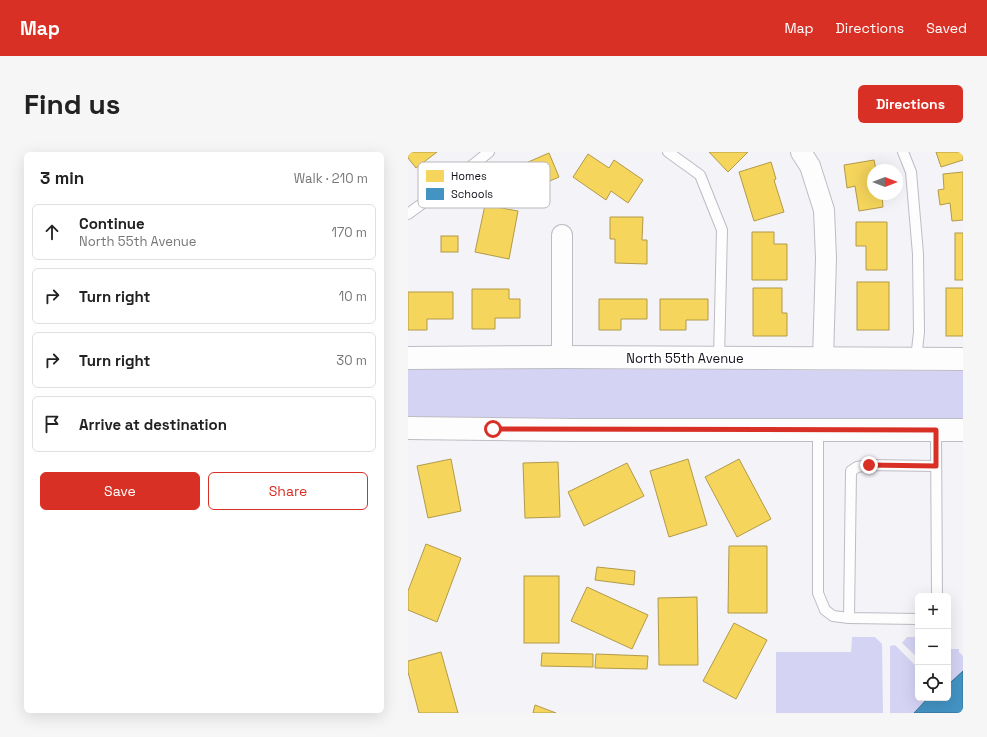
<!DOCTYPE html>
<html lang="en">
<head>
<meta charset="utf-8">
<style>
  body { margin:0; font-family:"Space Grotesk",sans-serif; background:#f6f6f6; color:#222 }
  .controls { position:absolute; right:12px; bottom:12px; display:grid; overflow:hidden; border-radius:6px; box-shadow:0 4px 16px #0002 }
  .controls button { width:36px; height:36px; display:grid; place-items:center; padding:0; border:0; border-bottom:1px solid #e0e0e0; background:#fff; color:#222; font:20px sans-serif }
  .compass { position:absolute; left:459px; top:12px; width:36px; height:36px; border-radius:50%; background:#fff; box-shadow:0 4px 16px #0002; rotate:90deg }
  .stop { position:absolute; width:12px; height:12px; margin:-9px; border:3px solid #d93025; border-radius:50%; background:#fff }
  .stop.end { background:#d93025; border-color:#fff; box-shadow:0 1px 4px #0008 }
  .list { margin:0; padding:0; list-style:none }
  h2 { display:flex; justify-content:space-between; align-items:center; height:52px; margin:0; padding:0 16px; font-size:17px }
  h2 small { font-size:13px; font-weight:400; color:#767676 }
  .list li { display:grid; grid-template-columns:26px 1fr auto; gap:12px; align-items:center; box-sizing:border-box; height:56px; margin:0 8px 8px; padding:0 8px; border:1px solid #e0e0e0; border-radius:6px }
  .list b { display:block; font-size:15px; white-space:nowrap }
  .list p { margin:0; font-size:13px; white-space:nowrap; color:#767676 }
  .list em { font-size:13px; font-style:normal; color:#767676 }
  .actions { display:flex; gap:8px; padding:12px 16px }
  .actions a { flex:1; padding:9px 0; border:1px solid #d93025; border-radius:6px; text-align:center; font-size:14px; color:#d93025 }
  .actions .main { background:#d93025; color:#fff }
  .icon { flex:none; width:22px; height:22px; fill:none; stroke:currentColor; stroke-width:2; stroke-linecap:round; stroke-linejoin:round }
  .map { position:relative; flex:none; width:555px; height:561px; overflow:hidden; border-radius:6px }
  header { display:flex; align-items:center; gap:24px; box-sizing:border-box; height:56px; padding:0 20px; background:#d93025; color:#fff }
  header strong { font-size:19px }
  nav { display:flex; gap:22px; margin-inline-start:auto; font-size:14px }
  .intro { display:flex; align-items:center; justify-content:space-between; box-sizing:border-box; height:96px; padding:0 24px }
  h1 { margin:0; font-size:28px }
  .button { padding:10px 18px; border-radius:6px; background:#d93025; color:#fff; font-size:14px; font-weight:700 }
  main { display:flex; gap:24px; padding:0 24px }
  aside { flex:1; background:#fff; border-radius:6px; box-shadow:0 4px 16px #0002 }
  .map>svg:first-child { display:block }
  .green { fill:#d5d3f4 }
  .homes { fill:#f6d55c; stroke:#b29a48 }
  .schools { fill:#4393c3; stroke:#346c91 }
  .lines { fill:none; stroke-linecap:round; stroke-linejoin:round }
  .service-casing { stroke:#bdbcc4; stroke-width:12 }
  .minor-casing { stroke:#bdbcc4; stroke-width:22 }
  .tertiary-casing { stroke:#bdbcc4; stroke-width:24 }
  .service { stroke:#fdfdfe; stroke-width:10 }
  .minor { stroke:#fdfdfe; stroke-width:20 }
  .tertiary { stroke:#fdfdfe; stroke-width:22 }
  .route { stroke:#d93025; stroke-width:5 }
  .labels { text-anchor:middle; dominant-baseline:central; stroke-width:4; stroke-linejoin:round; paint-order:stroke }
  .street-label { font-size:13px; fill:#12111b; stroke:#fff }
  .key { fill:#fff; stroke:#b8b8bb; stroke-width:1 }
  .key-label { font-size:11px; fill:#12111b }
</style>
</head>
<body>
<header>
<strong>Map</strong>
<nav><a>Map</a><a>Directions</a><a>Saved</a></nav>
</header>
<div class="intro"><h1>Find us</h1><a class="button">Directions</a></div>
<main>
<aside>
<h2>3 min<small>Walk · 210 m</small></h2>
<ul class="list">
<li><svg class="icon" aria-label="ahead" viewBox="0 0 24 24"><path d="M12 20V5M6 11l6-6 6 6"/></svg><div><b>Continue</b><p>North 55th Avenue</p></div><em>170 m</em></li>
<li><svg class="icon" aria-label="right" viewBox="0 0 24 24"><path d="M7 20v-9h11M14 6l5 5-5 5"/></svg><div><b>Turn right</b></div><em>10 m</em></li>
<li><svg class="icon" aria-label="right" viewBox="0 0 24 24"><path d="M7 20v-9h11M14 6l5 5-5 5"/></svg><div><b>Turn right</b></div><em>30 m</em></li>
<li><svg class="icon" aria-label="arrive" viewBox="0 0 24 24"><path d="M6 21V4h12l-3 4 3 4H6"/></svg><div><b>Arrive at destination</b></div></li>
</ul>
<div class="actions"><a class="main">Save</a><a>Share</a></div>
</aside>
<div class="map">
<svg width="555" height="561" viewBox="0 0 555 561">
  <rect width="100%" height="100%" fill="#f3f3f8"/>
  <g class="green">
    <polygon points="0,216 555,219 555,269 0,266"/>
    <polygon points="444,485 467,485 474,492 475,561 368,561 368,500 443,500"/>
    <polygon points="499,485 510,485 510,506 494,491"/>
    <polygon points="540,485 540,497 551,497 551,500 555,504 555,519 542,531 540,528"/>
    <polygon points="487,493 510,516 510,546 520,546 506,561 482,561 482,494"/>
  </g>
  <g class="homes">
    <polygon points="0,0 29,0 8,16 0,6"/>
    <polygon points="301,0 340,0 320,20"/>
    <polygon points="528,0 555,0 555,8 533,15"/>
    <polygon points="141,1 151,25 128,35 131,42 110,51 97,20"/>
    <polygon points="180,2 201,16 206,8 235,28 220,51 203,39 198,48 165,25"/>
    <polygon points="466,8 468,18 465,18 465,42 485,42 474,44 475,55 451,59 447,34 439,36 436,13"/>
    <polygon points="363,10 368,27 366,28 376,60 346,69 331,20"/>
    <polygon points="555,20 555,68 544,69 542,51 532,53 530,38 536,37 535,22"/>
    <polygon points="77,53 110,59 101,107 67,100"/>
    <polygon points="202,65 235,65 234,88 239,88 239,112 207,111 207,87 202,87"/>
    <polygon points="448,70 479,70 479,118 458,118 458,94 448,94"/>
    <polygon points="344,80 366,80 366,92 379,92 379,128 344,128"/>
    <rect x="547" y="81" width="8" height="47"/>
    <rect x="33" y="84" width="17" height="16"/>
    <rect x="449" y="130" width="32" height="48"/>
    <polygon points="345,136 374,136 374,161 379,161 379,184 345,184"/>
    <rect x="538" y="136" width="17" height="48"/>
    <polygon points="64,137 101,137 101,147 112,147 112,166 87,166 87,177 64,177"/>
    <polygon points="0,140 45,140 45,167 19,167 19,178 0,178"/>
    <polygon points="191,147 239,147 239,167 213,167 213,178 191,178"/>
    <polygon points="252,147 300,147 300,168 278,168 278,178 252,178"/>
    <polygon points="43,307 53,359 20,366 9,314"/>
    <polygon points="280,307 299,373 261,385 242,319"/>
    <polygon points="331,307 363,367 329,385 297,325"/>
    <polygon points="150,310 152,365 117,366 115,311"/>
    <polygon points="219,311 236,344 176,374 160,340"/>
    <polygon points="18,392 53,406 29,470 0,458 0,439"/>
    <polygon points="321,394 359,394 359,461 320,461"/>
    <polygon points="189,415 227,419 226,433 187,428"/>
    <rect x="116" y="424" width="35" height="67"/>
    <polygon points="179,435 240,463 224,497 163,469"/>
    <polygon points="289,445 290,513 251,513 250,446"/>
    <polygon points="326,471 359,488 328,547 295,529"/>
    <polygon points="33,500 50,561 11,561 0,520 0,509"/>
    <polygon points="134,501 185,502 185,515 133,514"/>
    <polygon points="188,502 240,504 239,517 187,516"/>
    <polygon points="127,553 148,561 125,561"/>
  </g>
  <polygon class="schools" points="555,519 555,561 506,561 520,546 540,546 540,528 542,531"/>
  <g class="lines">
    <g class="service-casing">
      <g id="service">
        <polyline points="260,0 292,23 314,78 311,206"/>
        <polyline points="495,0 503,20 510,102 511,180 508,207"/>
        <polyline points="0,62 41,32 81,0"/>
        <polyline points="410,278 410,441 417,458 425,464 441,466 510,467"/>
        <polyline points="528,278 529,444"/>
        <polyline points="441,466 443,319 449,315 461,313 528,314"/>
      </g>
    </g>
    <g class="minor-casing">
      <g id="minor">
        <polyline points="393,0 402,14 416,58 418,106 415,207"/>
        <polyline points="154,83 154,205"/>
      </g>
    </g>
    <g class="tertiary-casing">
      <g id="tertiary">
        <polyline points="0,206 154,205 555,207"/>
        <polyline points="0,276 167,278 555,278"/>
      </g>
    </g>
    <use href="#service" class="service"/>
    <use href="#minor" class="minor"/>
    <use href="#tertiary" class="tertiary"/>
  </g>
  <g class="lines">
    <polyline class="route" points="85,277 528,278 528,314 461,313"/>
  </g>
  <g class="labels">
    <g class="street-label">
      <text x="277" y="206">North 55th Avenue</text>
    </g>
  </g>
  <rect x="10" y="10" width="132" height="46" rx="6" class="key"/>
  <rect x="18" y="18" width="18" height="12" fill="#f6d55c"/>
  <rect x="18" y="36" width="18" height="12" fill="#4393c3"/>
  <g class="key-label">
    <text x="43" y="28">Homes</text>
    <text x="43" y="46">Schools</text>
  </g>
</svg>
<div class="controls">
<button>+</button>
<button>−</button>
<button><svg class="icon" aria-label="locate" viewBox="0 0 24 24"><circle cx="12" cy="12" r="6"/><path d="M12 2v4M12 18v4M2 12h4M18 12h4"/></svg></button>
</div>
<svg class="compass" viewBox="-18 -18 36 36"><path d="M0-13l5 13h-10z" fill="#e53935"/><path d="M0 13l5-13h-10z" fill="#767676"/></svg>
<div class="stop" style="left:85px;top:277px"></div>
<div class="stop end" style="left:461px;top:313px"></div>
</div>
</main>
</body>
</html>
